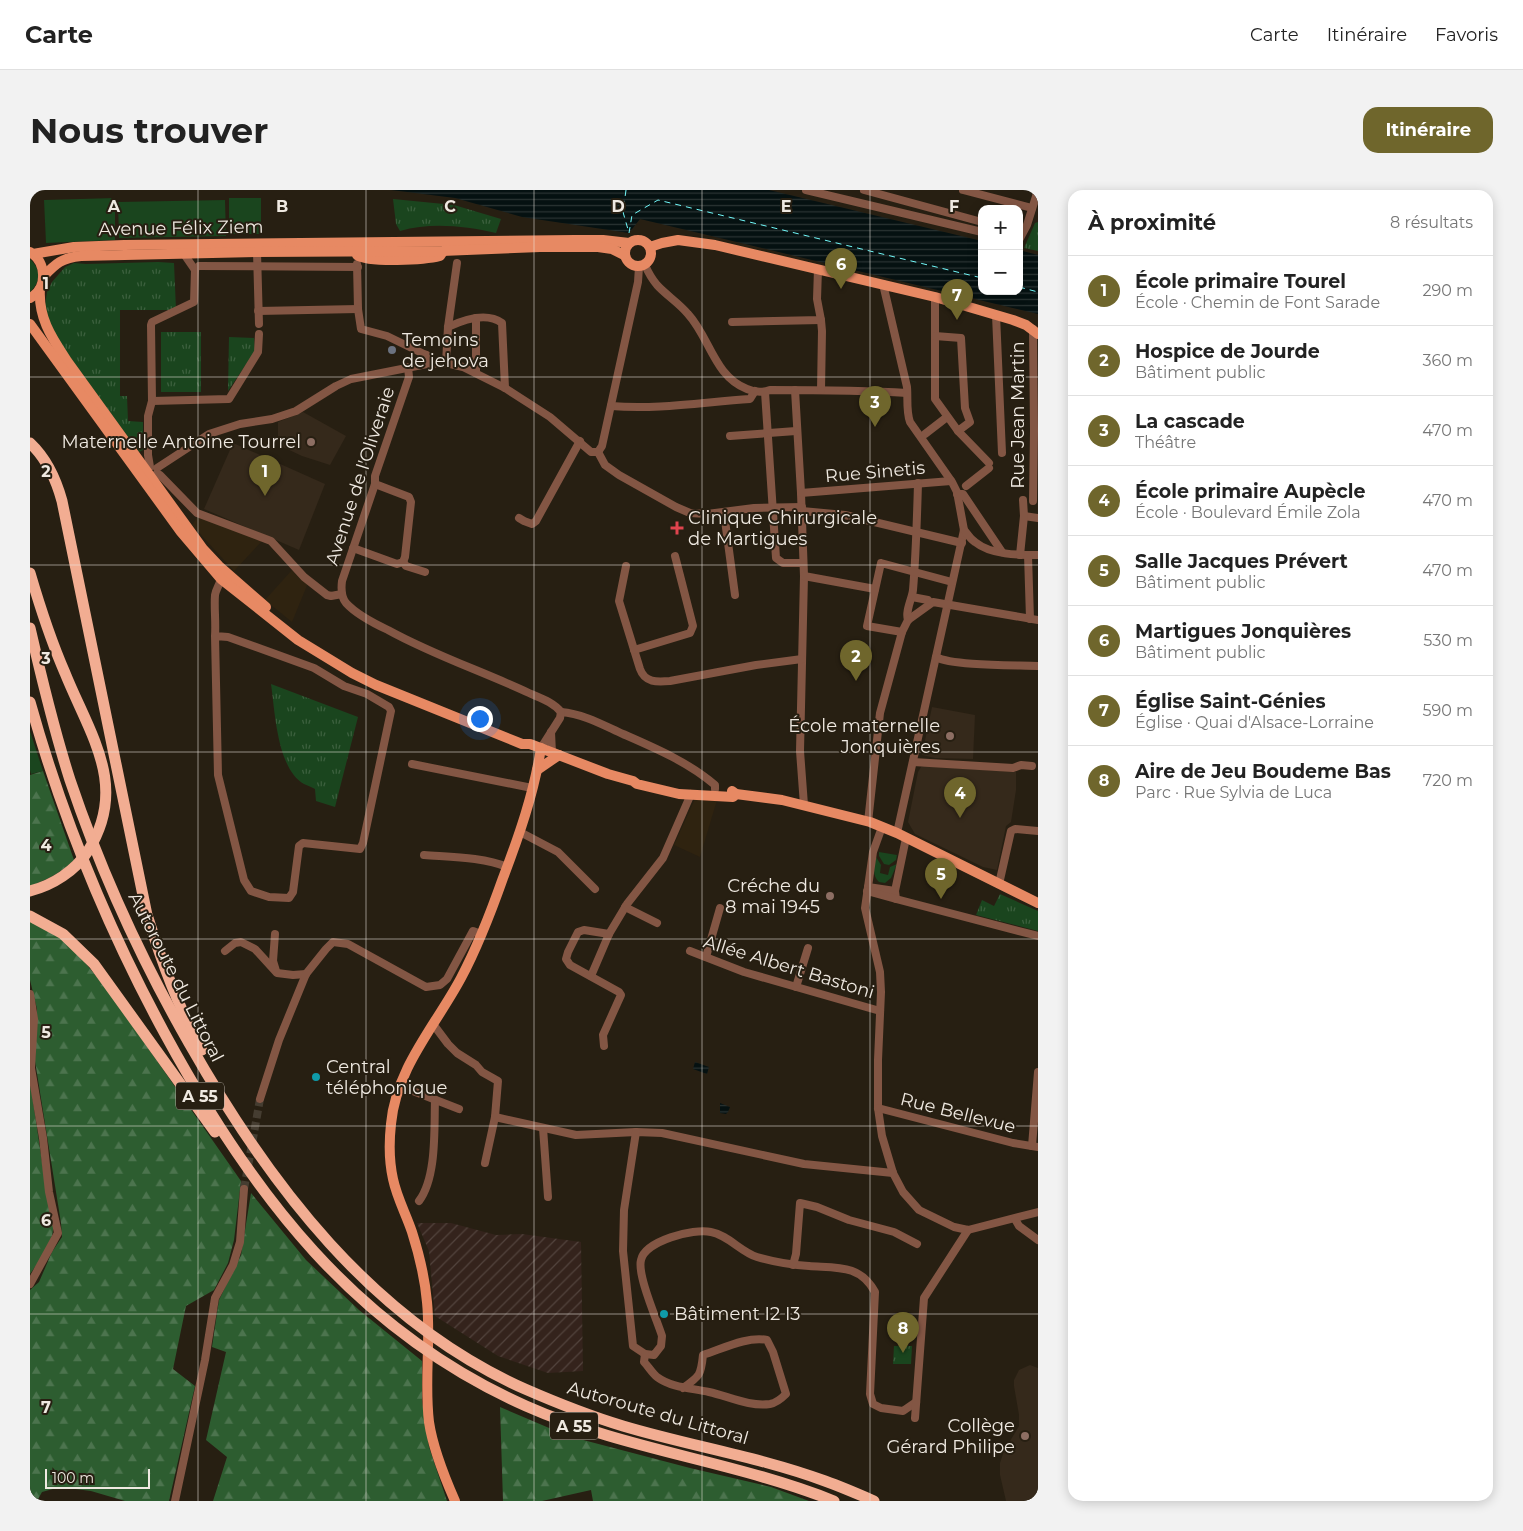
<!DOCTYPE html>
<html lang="fr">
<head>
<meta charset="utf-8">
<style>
  body { margin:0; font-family:Montserrat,sans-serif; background:#f2f2f2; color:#222 }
  .controls { position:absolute; right:15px; top:15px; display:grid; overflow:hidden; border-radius:10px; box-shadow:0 2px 12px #0003 }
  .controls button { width:45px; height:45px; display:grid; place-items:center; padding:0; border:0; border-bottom:1px solid #e0e0e0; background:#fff; color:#222; font:25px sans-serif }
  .scale { position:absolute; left:15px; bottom:12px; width:105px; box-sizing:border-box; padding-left:5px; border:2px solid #efe9e1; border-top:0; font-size:14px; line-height:18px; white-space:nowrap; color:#efe9e1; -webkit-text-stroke:4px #271f12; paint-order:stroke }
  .you { position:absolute; left:449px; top:528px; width:18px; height:18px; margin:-12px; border:4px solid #fff; border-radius:50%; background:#1a73e8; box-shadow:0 0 0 8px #1a73e833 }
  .badge { display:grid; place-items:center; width:32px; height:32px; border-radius:50%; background:#6f662c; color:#fff; font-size:16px; font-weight:700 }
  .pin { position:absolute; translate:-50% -41px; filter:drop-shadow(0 1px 2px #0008) }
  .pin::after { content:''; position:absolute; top:26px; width:18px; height:15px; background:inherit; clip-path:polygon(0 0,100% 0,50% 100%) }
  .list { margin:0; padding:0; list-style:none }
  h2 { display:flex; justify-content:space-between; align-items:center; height:65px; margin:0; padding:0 20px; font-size:21px }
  h2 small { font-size:16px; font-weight:400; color:#767676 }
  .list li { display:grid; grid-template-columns:32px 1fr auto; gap:15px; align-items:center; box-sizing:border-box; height:70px; padding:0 20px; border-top:1px solid #e0e0e0 }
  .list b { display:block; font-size:19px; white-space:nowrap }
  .list p { margin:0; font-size:16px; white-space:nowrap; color:#767676 }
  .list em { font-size:16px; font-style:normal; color:#767676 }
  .map { position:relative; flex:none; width:1008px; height:1311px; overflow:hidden; border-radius:15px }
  header { display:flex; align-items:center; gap:30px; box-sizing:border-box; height:70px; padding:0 25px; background:#fff; border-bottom:1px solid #e0e0e0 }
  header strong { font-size:24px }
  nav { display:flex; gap:28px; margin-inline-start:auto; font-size:18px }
  .intro { display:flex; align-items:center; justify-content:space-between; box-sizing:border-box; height:120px; padding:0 30px }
  h1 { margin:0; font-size:35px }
  .button { padding:12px 22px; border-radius:15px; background:#6f662c; color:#fff; font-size:18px; font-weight:700 }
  main { display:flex; gap:30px; padding:0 30px }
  aside { flex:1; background:#fff; border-radius:15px; box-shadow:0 2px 12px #0003 }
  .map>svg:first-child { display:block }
  .built { fill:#2f2310 }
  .industrial { fill:url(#industrial-furrows) }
  .education { fill:#35291b }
  .grass { fill:#1a451e }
  .forest { fill:url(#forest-firs) }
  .park { fill:url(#park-tufts) }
  .water { fill:url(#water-rules) }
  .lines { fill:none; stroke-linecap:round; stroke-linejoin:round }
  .ferry { stroke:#72fafb; stroke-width:1; stroke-dasharray:6 5; stroke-linecap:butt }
  .minor-tunnel { stroke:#453d31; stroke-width:8; stroke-dasharray:8 4; stroke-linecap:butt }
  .minor { stroke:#835644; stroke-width:8 }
  .major { stroke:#e78963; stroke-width:10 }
  .highway { stroke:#f2ad92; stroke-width:11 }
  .grid { fill:none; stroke:#efe9e1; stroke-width:1; stroke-opacity:0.55 }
  .worship-dot { fill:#6b7280; stroke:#271f12; stroke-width:2 }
  .education-dot { fill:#8d6e63; stroke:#271f12; stroke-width:2 }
  .health-dot { fill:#e0444e; stroke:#271f12; stroke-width:2 }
  .culture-dot { fill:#0f9aa8; stroke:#271f12; stroke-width:2 }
  .labels { text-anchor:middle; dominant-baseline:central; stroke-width:4; stroke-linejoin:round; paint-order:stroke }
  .shield { fill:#271f12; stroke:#b3aca3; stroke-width:1 }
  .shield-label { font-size:16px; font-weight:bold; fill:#efe9e1 }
  .street-label { font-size:18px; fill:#efe9e1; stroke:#271f12 }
  .poi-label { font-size:18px; fill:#efe9e1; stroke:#271f12; text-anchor:start }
  .grid-label { font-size:16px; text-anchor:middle; font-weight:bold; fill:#efe9e1; stroke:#271f12; stroke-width:4; stroke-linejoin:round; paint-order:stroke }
</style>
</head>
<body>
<header>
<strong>Carte</strong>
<nav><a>Carte</a><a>Itinéraire</a><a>Favoris</a></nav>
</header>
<div class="intro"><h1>Nous trouver</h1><a class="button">Itinéraire</a></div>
<main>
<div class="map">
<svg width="1008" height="1311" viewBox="0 0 1008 1311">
  <defs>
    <pattern id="industrial-furrows" width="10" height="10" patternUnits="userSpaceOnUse" patternTransform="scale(1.25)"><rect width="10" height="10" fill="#34231c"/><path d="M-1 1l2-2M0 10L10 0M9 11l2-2" fill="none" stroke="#52433d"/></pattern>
    <pattern id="forest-firs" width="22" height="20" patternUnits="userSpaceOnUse" patternTransform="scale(1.25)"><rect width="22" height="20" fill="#2d5d30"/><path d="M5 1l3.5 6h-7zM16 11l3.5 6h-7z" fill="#4c744e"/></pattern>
    <pattern id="park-tufts" width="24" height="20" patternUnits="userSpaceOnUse" patternTransform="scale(1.25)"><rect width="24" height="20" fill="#1a451e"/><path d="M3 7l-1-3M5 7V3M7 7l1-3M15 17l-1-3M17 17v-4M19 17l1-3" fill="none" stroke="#3c603e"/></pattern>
    <pattern id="water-rules" width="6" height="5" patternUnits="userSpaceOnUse" patternTransform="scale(1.25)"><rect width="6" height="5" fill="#051111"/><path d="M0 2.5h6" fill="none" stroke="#2a3433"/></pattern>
  </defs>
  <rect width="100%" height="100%" fill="#271f12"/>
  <g class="built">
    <polygon points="168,326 233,350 204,381 162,335"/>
    <polygon points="262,380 269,388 278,393 262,432 235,410"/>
    <polygon points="665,609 687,610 670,667 644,655"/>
  </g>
  <polygon class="industrial" points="387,1033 421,1033 466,1045 492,1044 551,1052 553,1181 518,1183 468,1166 405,1126 399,1061"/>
  <g class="education">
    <polygon points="273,222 316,246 300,275 272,266 253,257 248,247 248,232"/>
    <polygon points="203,253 295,294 269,360 174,319"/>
    <polygon points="902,517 945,525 943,569 905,568 892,565"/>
    <polygon points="894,576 986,582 986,600 981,632 976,636 967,680 953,677 885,644 878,632 888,582 891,577"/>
    <polygon points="1000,1175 1008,1178 1008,1311 976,1311 970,1285 970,1273 974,1261 989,1236 989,1225 984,1196 984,1190 989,1180"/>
  </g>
  <g class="grass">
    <polygon points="85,8 85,50 16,53 14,10"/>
    <rect x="199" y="8" width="32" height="36"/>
    <polygon points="195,10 196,46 89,48 88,12"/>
    <path d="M0,69C11,79 11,92 0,102Z"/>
    <polygon points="0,541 13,581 1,584 0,580"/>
    <polygon points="849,662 867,665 866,670 859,675 854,674 849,666"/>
    <path d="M846,667L851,675L850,683L858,685L860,677L867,674L861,688L855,693L849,692C842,686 844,676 846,667Z"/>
  </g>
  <g class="forest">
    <path d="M13,581L44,670C31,683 18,689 0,696V585Z"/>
    <polygon points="0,730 19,740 43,758 76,798 211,991 204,1050 198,1073 184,1100 156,1116 143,1179 165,1196 139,1311 95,1311 61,1301 30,1297 12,1302 7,1311 0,1306 0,1100 9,1092 22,1062 32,1047 31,1033 5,871 7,819 0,790"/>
    <path d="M0,891L19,1019C20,1024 23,1030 23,1036C24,1053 9,1071 0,1084Z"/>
    <polygon points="221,1003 276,1070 329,1120 392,1171 392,1211 399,1257 417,1311 183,1311 197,1267 176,1250 196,1162 182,1157 189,1110 211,1065"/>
    <polygon points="470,1217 538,1246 660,1278 741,1297 779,1311 563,1311 561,1300 512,1311 473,1311"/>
  </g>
  <g class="park">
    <path d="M363,9L424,15L471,29L466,43C435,36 401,32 370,41L366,34Z"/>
    <polygon points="1008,32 1008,61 994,58 1005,33"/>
    <polygon points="128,72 144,73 146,120 90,120 90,206 97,206 98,231 113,232 113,260 109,262 21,141 15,116 17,102 22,92 35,77 44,73 56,74"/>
    <rect x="131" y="142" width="40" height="60"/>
    <polygon points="199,147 224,148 225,161 198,201"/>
    <path d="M241,494L328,527L305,617L286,611L285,599C282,597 278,596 274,594C247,579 245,521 241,494Z"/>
    <polygon points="970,704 1008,721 1008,741 946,725 952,710 964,716"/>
    <polygon points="864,1156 882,1156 881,1174 863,1174"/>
  </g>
  <g class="water">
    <polygon points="361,0 739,0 952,51 952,101 989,101 989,60 1008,65 1008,124 610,29 599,43 492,27 425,8"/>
    <polygon points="665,872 679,877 677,884 663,879"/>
    <polygon points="690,913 700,917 698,922 696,924 690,923"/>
  </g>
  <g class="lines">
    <g class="ferry">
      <polyline points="596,0 593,22 599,43 602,25 628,10 952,88"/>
      <polyline points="989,97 1008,102"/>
    </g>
    <polyline class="minor-tunnel" points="214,999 230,909"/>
    <g class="minor">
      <polyline points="776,0 952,42"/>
      <polyline points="834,0 952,32"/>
      <polyline points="933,0 1002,18"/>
      <polyline points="989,50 997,35 1008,0"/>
      <polyline points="227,62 229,134"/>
      <polyline points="154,64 165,80"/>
      <polyline points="327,74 328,119 331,139 357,146 394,164 397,165 397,174"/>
      <path d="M615,75C618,82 622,89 627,95C636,105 649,113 658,124C680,148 684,186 717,199C724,202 732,203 740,200C786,200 831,200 877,203"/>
      <polyline points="169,76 328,77"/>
      <path d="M853,94L877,197C878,208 876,221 880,232L922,292L927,302L934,340L867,643"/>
      <polyline points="905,107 905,209 928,241 959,273"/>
      <polyline points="228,121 328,119"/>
      <polyline points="966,125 972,263"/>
      <polyline points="446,128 446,183"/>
      <polyline points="791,130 792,141 791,200"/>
      <polyline points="702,132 791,130 787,109 788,79"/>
      <path d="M418,137C433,130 457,122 472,133L475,198"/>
      <polyline points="1003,139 1004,241 1003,311"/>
      <polyline points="905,146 931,148 935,218 940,232 928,241"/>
      <polyline points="416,173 418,137 427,73"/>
      <path d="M378,177L379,187L345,286V294L312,391C311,399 311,407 316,413C327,425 343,433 358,440C403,465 452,481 499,503C510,508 523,512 531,522"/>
      <polyline points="765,200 771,303 774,386 770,561 774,615"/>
      <polyline points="735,202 746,368 753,373 773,373"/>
      <polyline points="122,211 199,209 228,162 229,144"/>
      <path d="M581,216C627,220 674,212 720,209L725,201"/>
      <polyline points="895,244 917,227"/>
      <polyline points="700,246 766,241"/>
      <polyline points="568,262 575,275 589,285 646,317 660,323 677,324 724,318 772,317"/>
      <polyline points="568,262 572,256 608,92 609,77"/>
      <polyline points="120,277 118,265 118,226 122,211 121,135 122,132 164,112 165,80"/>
      <polyline points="127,278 179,244 210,234 242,229 266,221 306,196 321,189 397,174 416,173 433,177 475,198 520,227 561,262 568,262"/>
      <polyline points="127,283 130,285 167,323 241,351 274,387 297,405 301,406 312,404"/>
      <polyline points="936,296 959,278"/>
      <polyline points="771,303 921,291"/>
      <polyline points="927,304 933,304 972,362"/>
      <polyline points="772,321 815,325 932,353"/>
      <polyline points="694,323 705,405"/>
      <polyline points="994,326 1008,328"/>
      <polyline points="489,328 494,331 502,334 506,331 550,251"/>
      <path d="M934,340C938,344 940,349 945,352C961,365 988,365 1008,365"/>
      <polyline points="323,358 367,374 373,372 375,367 381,312 379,307 345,294"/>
      <polyline points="990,365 994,326 993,310"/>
      <polyline points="998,365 1000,429"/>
      <polyline points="373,372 376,376 395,382"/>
      <path d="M596,376L589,411L610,479C615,493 627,492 640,491L726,475L772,469"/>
      <polyline points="774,386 845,399"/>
      <polyline points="882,407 898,410 900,413"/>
      <path d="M878,430C875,421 882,409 883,400C886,364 887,329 888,293"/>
      <polyline points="872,442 837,436 851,373 922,392"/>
      <path d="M185,446L198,447L284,478L314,496L337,504L359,517L361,521L333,653L330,659L273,653L269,656L263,702L259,708L239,707L221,701L214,690L188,585L185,446C186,432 184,418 185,405C186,398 192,392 191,385"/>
      <polyline points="604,460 660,443 663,436 645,366"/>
      <path d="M906,467C922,476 986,475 1008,476"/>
      <path d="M531,522C554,524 573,535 593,544C625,558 658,572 685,595V599"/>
      <polyline points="521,542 522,563"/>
      <polyline points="511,558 530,528 531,522"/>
      <polyline points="883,572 983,578 991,575 1002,576"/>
      <polyline points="382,574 502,598"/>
      <polyline points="838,632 850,523 872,442 878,430 903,412 1008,430"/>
      <polyline points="852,637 843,662 835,718 850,782 851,802 848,870 848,918 852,946 863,983 873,1002 889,1020 924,1037 938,1040 1008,1022"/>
      <polyline points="490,642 528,662 565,699"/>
      <polyline points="876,648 865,701 866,709 1008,746"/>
      <path d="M394,665C420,667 454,667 477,677"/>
      <polyline points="969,694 981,641 985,639 1008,641"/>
      <polyline points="838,697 865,701"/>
      <polyline points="837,701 866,709"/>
      <polyline points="595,717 627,733"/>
      <polyline points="245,744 243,771 246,781"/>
      <polyline points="195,761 205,753 211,752 225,759 247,783 263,785 276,784"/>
      <polyline points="660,761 714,782 850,821"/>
      <polyline points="676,767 690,718"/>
      <polyline points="561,786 579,744 597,714 633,668 661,604"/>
      <polyline points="766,797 778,758"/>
      <polyline points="0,804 4,829 1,878 13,948 19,1002 28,1043 0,1094"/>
      <polyline points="403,834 418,854 427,863 446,875 452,882 468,891 465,927 455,973"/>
      <polyline points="574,856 573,845 591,805 589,802 540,775 536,769 538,762 548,742 554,740 579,744"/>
      <polyline points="370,896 429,919"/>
      <polyline points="230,909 249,850 276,784 296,759 303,752 318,754 396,797 410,795 417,789 443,741 451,744"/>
      <polyline points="848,918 983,953 1008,957"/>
      <polyline points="465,927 546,945 606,942 632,943 774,974 863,983"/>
      <polyline points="513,938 518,1007"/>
      <path d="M606,942L594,1020L593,1061L603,1156L615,1164L624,1165L631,1156L632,1146C627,1130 607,1085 611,1070C615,1051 663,1038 681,1042C698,1045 711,1062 727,1067C744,1072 762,1075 779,1076C806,1078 830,1074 845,1102L840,1204L843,1214L851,1218L873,1221L886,1212"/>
      <polyline points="1002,956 1008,882"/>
      <path d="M389,1011C407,987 404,938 405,910"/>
      <polyline points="985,1029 989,1036 1008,1050"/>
      <polyline points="763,1075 766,1064 770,1013 787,1017 819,1030 864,1042 887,1054"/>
      <path d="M615,1164L614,1172C618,1176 622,1183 627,1187C642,1198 661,1198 679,1202C698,1206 719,1217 740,1214C746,1213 751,1209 756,1204L743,1162L737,1150C717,1146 692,1159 673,1165C671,1185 670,1186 653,1198"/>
      <polyline points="885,1228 894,1108 938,1040"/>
      <polyline points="145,1311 175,1170 185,1108 203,1075 210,1052 214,999"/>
    </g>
    <g class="major">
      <circle cx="608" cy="63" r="13"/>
      <polyline points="620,57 632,53 648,50 685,55 905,107 983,130 996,135 1008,144"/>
      <path d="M0,62C17,72 18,99 0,108"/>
      <polyline points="3,64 44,57 94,55 545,50 573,50 599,53"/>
      <path d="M327,65C339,73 395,70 410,66L412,63"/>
      <path d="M13,87C26,73 32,68 51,66L227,62L412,61L510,57H568L582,59L594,65"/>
      <path d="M10,99C8,128 22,148 37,171L173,359L189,376L236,417"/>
      <polyline points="0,134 151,342 191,389 268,450 322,483 346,495 492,554 500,554 578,584 603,591 607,594 649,604 703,607 706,604"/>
      <polyline points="507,580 529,565"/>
      <polyline points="702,601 706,604 752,610 840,632 867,643 1008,713"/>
      <path d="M425,1311C414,1286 403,1259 399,1232C394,1192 401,1152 397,1112C395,1089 389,1064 382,1042C376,1024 367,1008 363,989C359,971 359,952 361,934C366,878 406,835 431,788C448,756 461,722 473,688C489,646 504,603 511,558"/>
    </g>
    <g class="highway">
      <path d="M0,253C17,269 26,289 32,311L117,725C132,772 148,817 172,860"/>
      <path d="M0,383C10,417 21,451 35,483C60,545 99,596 58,661C45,681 23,695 0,701"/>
      <path d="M0,438C12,490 24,540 40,590C71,682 111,769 159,853C239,994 342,1131 495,1199C527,1213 560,1226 593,1236C660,1256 730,1267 795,1291C812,1297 828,1304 844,1311"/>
      <path d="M0,512C32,627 78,739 135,844C222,1004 325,1140 496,1216C595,1260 704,1271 804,1311"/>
      <polyline points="0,726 33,744 64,774 185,942"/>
    </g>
  </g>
  <path class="grid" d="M168,0V1311M336,0V1311M504,0V1311M672,0V1311M840,0V1311M0,187H1008M0,375H1008M0,562H1008M0,749H1008M0,936H1008M0,1124H1008"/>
  <circle class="worship-dot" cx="362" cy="160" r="5"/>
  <g class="education-dot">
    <circle cx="281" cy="252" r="5"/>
    <circle cx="920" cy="546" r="5"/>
    <circle cx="800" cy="706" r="5"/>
    <circle cx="995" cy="1246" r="5"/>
  </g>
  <path class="health-dot" d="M644.5 330.5h5v5h5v5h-5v5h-5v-5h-5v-5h5z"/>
  <g class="culture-dot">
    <circle cx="286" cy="887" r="5"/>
    <circle cx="634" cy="1124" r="5"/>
  </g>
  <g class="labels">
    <g class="shield">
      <rect x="146" y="892.5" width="48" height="27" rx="4"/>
      <rect x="520" y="1222.5" width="48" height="27" rx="4"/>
    </g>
    <g class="shield-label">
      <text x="170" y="906">A 55</text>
      <text x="544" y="1236">A 55</text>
    </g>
    <g class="street-label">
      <text transform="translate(151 38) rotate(-1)">Avenue Félix Ziem</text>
      <text transform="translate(988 225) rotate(-90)">Rue Jean Martin</text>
      <text transform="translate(845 282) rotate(-5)">Rue Sinetis</text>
      <text transform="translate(330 286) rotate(-72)">Avenue de l'Oliveraie</text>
      <text transform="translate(759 777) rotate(17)">Allée Albert Bastoni</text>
      <text transform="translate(146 787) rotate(63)">Autoroute du Littoral</text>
      <text transform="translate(928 923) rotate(14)">Rue Bellevue</text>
      <text transform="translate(628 1223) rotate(16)">Autoroute du Littoral</text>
    </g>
    <g class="poi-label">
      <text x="372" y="150">Temoins<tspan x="372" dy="21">de jehova</tspan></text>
      <text x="271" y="252" text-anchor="end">Maternelle Antoine Tourrel</text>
      <text x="658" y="328">Clinique Chirurgicale<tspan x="658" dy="21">de Martigues</tspan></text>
      <text x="910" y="536" text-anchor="end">École maternelle<tspan x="910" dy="21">Jonquières</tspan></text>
      <text x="790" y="696" text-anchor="end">Créche du<tspan x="790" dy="21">8 mai 1945</tspan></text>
      <text x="296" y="877">Central<tspan x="296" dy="21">téléphonique</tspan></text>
      <text x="644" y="1124">Bâtiment I2 I3</text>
      <text x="985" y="1236" text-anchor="end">Collège<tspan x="985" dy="21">Gérard Philipe</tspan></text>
    </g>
  </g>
  <g class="grid-label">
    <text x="84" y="22">A</text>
    <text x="252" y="22">B</text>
    <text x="420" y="22">C</text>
    <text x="588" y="22">D</text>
    <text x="756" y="22">E</text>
    <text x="924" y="22">F</text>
    <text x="16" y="99">1</text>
    <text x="16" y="287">2</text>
    <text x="16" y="474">3</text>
    <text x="16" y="661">4</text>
    <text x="16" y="848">5</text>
    <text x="16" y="1036">6</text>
    <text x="16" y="1223">7</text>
  </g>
</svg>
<div class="controls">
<button>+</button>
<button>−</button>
</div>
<div class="scale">100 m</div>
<div class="you"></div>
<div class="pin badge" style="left:235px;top:306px">1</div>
<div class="pin badge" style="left:826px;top:491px">2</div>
<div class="pin badge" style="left:845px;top:237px">3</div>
<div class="pin badge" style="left:930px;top:628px">4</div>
<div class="pin badge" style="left:911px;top:709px">5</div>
<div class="pin badge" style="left:811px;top:99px">6</div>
<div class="pin badge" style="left:927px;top:130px">7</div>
<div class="pin badge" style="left:873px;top:1163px">8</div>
</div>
<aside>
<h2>À proximité<small>8 résultats</small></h2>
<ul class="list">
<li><span class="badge">1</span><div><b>École primaire Tourel</b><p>École · Chemin de Font Sarade</p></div><em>290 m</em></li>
<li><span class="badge">2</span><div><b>Hospice de Jourde</b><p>Bâtiment public</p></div><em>360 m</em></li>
<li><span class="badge">3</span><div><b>La cascade</b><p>Théâtre</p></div><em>470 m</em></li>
<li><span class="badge">4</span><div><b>École primaire Aupècle</b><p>École · Boulevard Émile Zola</p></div><em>470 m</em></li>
<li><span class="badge">5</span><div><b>Salle Jacques Prévert</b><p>Bâtiment public</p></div><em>470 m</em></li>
<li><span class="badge">6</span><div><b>Martigues Jonquières</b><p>Bâtiment public</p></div><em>530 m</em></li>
<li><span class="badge">7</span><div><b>Église Saint-Génies</b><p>Église · Quai d'Alsace-Lorraine</p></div><em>590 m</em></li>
<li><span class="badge">8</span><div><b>Aire de Jeu Boudeme Bas</b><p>Parc · Rue Sylvia de Luca</p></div><em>720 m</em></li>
</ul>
</aside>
</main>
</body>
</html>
